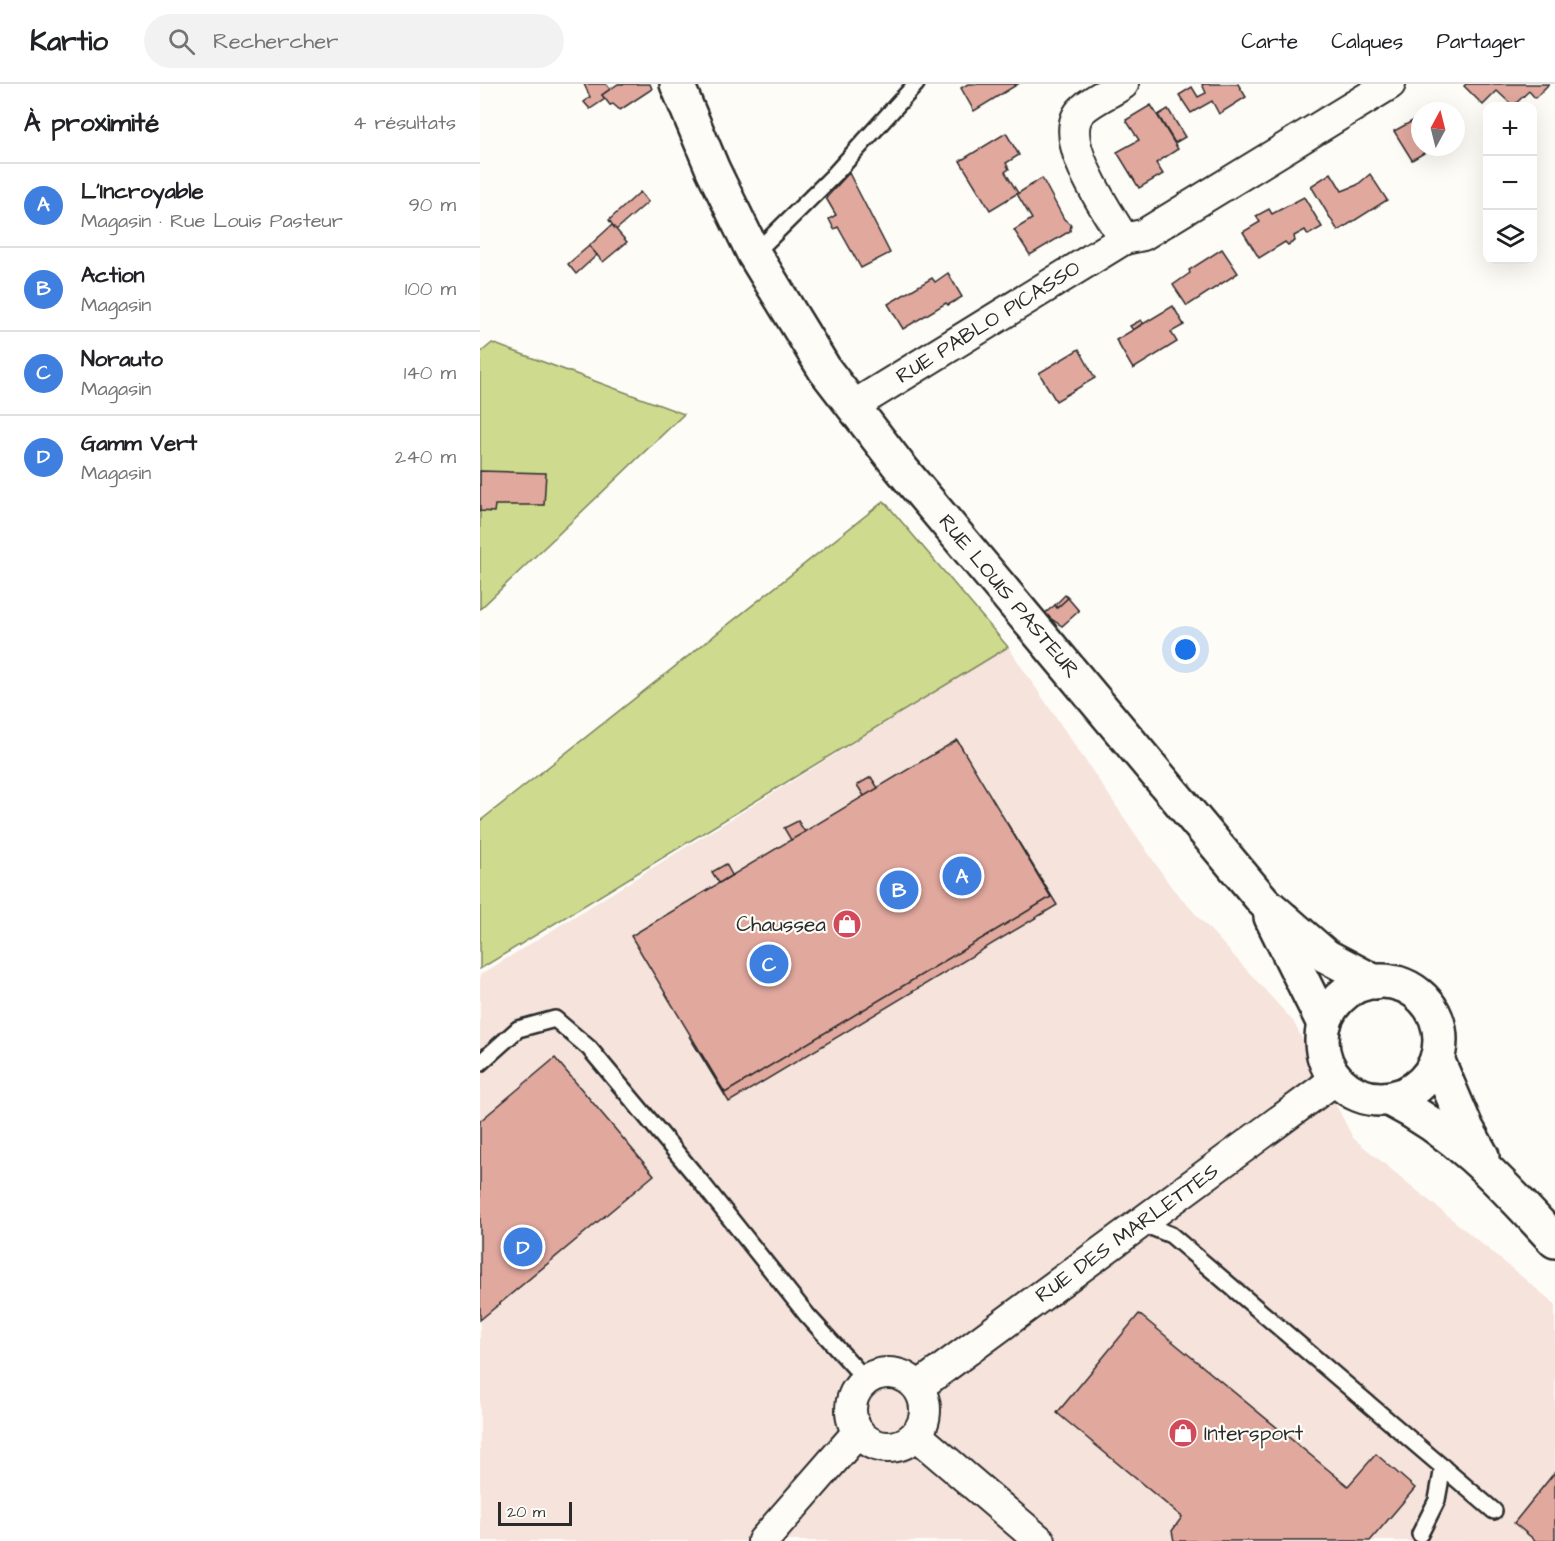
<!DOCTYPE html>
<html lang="fr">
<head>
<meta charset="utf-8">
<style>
  body { margin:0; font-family:"Architects Daughter",sans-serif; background:#f2f2f2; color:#202124 }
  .controls { position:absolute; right:18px; top:18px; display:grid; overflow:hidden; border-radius:12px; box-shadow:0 6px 24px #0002 }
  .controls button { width:54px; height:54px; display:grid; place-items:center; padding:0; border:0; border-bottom:2px solid #e0e0e0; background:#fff; color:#202124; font:30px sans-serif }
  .compass { position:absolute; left:931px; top:18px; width:54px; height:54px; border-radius:50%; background:#fff; box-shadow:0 6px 24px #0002; rotate:7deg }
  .scale { position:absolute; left:18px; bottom:15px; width:74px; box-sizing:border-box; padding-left:6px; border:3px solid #2b2b2b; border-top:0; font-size:16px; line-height:21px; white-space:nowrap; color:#2b2b2b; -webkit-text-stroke:4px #fdfcf7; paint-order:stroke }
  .you { position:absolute; left:706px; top:566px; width:21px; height:21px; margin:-15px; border:4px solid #fff; border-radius:50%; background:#1a73e8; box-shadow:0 0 0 9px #1a73e833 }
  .badge { display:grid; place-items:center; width:39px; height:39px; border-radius:50%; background:#d1495b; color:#fff; font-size:20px; font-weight:700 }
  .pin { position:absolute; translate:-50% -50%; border:3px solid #fff; box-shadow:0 2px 6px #0006 }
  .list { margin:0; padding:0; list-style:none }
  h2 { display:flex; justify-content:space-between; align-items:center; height:78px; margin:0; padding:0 24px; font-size:26px }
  h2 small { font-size:20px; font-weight:400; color:#757577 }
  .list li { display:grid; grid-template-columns:39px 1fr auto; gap:18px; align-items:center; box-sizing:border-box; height:84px; padding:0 24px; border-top:2px solid #e0e0e0 }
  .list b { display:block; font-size:22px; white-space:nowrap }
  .list p { margin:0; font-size:20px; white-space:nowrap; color:#757577 }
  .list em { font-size:20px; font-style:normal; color:#757577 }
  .icon { flex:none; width:33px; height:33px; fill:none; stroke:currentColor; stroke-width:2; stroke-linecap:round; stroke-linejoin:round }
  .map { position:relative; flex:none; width:1075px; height:1457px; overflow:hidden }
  header { display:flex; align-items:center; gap:36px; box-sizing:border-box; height:84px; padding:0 30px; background:#fff; border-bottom:2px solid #e0e0e0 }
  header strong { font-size:28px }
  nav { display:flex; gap:33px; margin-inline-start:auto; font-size:21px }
  .search { width:420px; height:54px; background:#f2f2f2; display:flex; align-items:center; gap:15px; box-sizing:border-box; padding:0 21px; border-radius:33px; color:#757577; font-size:22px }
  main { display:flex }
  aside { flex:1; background:#fff }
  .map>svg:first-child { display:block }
  .built { fill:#f5e3dc }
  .green { fill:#cedb8e; stroke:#7c835c; stroke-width:1.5 }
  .building { fill:#e1a89e; stroke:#2b2b2b; stroke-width:1.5 }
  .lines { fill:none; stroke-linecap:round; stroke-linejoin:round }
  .service-casing { stroke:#2b2b2b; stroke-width:20 }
  .minor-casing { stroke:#2b2b2b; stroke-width:34 }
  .secondary-casing { stroke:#2b2b2b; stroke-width:38 }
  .service { stroke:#fdfcf7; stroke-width:15 }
  .minor { stroke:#fdfcf7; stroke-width:30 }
  .secondary { stroke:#fdfcf7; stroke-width:33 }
  .labels { text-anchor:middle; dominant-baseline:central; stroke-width:4.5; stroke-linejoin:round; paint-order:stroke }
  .street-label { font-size:21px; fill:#2b2b2b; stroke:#fdfcf7 }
  .poi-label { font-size:21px; fill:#2b2b2b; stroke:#fdfcf7; text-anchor:end }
</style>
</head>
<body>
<header>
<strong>Kartio</strong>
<div class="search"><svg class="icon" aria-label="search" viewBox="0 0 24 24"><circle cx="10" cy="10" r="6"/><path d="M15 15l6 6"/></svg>Rechercher</div>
<nav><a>Carte</a><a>Calques</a><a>Partager</a></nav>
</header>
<main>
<aside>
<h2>À proximité<small>4 résultats</small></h2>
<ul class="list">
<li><span class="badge" style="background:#3f7fe0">A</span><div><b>L'Incroyable</b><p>Magasin · Rue Louis Pasteur</p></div><em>90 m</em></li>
<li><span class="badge" style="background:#3f7fe0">B</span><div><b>Action</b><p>Magasin</p></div><em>100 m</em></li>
<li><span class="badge" style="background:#3f7fe0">C</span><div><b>Norauto</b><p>Magasin</p></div><em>140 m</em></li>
<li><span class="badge" style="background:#3f7fe0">D</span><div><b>Gamm Vert</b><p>Magasin</p></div><em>240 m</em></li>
</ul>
</aside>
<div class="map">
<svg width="1075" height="1457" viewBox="0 0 1075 1457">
  <rect width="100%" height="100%" fill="#fdfcf7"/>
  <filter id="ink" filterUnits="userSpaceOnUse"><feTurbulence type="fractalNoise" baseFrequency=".0167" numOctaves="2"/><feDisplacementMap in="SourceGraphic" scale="12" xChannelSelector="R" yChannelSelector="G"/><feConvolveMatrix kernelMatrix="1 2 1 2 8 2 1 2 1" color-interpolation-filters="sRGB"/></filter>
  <g filter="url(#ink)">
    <polygon class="built" points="528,563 692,804 813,937 873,1054 1075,1220 1075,1457 0,1457 0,891"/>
    <g class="green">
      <polygon points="12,259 204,330 0,525 0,269"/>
      <polygon points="404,417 528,563 0,885 0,737"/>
    </g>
    <g class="building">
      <polygon points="104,0 126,0 130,5 122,11 125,15 110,25 104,18 110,13"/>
      <polygon points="138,0 170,0 172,5 140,26 133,20 130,21 122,11"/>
      <polygon points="488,0 538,0 494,27 481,4"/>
      <polygon points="722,0 758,0 766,13 739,30 732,17 711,29 699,11 712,3 718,13 726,9"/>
      <polygon points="986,0 1069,0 1055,14 1049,7 1033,22 1017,7 1003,21 984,2"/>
      <polygon points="671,21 698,65 676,79 683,90 659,104 637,68 659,56 646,36"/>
      <polygon points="688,25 705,53 695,59 678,31"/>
      <polygon points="940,29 940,63 951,65 932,76 914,47 940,33"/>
      <polygon points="526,49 539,71 526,79 529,85 525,88 538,109 510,126 480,77"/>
      <polygon points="369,89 410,169 381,184 358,143 354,145 349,135 356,131 346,114"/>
      <polygon points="851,89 862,107 877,101 890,90 907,116 858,147 831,102"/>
      <polygon points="562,94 584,135 591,141 590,147 550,171 534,146 552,135 537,110"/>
      <polygon points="160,108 168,118 136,146 129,136"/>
      <polygon points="824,113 842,143 828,151 825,146 814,152 815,157 808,161 805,158 779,174 763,148 780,138 776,132 789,125 792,130"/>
      <polygon points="132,141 147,158 123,178 109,162"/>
      <polygon points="109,162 117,171 96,190 88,180"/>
      <polygon points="742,165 758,189 707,222 693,201 710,189 709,186"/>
      <polygon points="468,189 482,213 468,221 466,219 423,245 408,220 452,194 455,198"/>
      <polygon points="693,222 704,241 691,248 697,258 653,285 636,256"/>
      <polygon points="661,236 663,239 653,246 650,242"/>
      <polygon points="599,265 615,294 576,317 559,289"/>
      <polygon points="0,387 66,389 64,421 15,421 14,428 0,427"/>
      <polygon points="585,511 588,514 577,524 575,521"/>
      <polygon points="588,514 599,527 582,542 564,530 575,521 577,524"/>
      <polygon points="477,656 571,813 245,1009 151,852"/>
      <polygon points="391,693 398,704 384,712 377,701"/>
      <polygon points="318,737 325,748 311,756 304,744"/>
      <polygon points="527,739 577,821 249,1018 209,952 245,1009 571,813"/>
      <polygon points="246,780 252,791 239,799 232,788"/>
      <polygon points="75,974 174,1091 0,1236 0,1037"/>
      <polygon points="659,1230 868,1402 896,1370 935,1404 890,1457 694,1457 692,1447 702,1433 577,1329"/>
      <polygon points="1075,1388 1075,1457 1056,1457 1034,1439"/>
    </g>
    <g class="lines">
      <g class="service-casing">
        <g id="service">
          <polyline points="274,170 352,93 436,0"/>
          <polyline points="0,979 38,945 75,935 109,964 221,1098 327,1231 386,1296"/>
          <polyline points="661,1139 691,1151 1014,1427"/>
          <polyline points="940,1450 957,1416 963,1383"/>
        </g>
      </g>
      <g class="minor-casing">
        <g id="minor">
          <path d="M643,0C631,8 614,15 603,25C573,52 628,128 644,155L663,151L910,0"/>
          <polyline points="373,322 644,155"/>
          <circle cx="408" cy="1326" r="37"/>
          <polyline points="438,1303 856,995"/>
          <polyline points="436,1351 560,1457"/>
          <polyline points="283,1457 378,1348"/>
        </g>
      </g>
      <g class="secondary-casing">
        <g id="secondary">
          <polyline points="197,0 233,86 274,170 345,286 419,382 784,818 846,872 895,898"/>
          <polyline points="791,833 844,940"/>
          <circle cx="901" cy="956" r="59"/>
          <polyline points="957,975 986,1043 1002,1072"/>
          <path d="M909,1015C979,1050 1023,1101 1075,1157"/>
        </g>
      </g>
      <use href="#service" class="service"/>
      <use href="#minor" class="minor"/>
      <use href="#secondary" class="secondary"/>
    </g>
  </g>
  <defs>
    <g id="shop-disc" transform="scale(1.5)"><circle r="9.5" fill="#d1495b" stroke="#fdfcf7"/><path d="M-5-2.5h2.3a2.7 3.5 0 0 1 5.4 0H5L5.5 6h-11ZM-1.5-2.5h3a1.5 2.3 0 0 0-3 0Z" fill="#fff"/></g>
  </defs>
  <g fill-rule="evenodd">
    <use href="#shop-disc" x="367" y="840"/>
    <use href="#shop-disc" x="703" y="1349"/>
  </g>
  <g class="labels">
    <g class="street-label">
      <text transform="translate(508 238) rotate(-32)">RUE PABLO PICASSO</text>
      <text transform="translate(529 512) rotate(50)">RUE LOUIS PASTEUR</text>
      <text transform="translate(647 1149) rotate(-36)">RUE DES MARLETTES</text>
    </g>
    <g class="poi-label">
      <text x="346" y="840">Chaussea</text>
      <text x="724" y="1349" text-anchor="start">Intersport</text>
    </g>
  </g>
</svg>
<div class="controls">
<button>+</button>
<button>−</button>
<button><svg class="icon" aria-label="layers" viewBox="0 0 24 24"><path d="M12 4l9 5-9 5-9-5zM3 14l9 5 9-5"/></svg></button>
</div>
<svg class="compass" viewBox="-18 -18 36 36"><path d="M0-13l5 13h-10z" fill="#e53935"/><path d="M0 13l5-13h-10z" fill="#757577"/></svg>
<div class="scale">20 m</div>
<div class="you"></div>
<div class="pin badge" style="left:482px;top:792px;background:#3f7fe0">A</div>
<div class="pin badge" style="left:419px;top:806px;background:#3f7fe0">B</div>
<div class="pin badge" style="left:289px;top:880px;background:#3f7fe0">C</div>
<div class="pin badge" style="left:43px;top:1163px;background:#3f7fe0">D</div>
</div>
</main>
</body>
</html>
